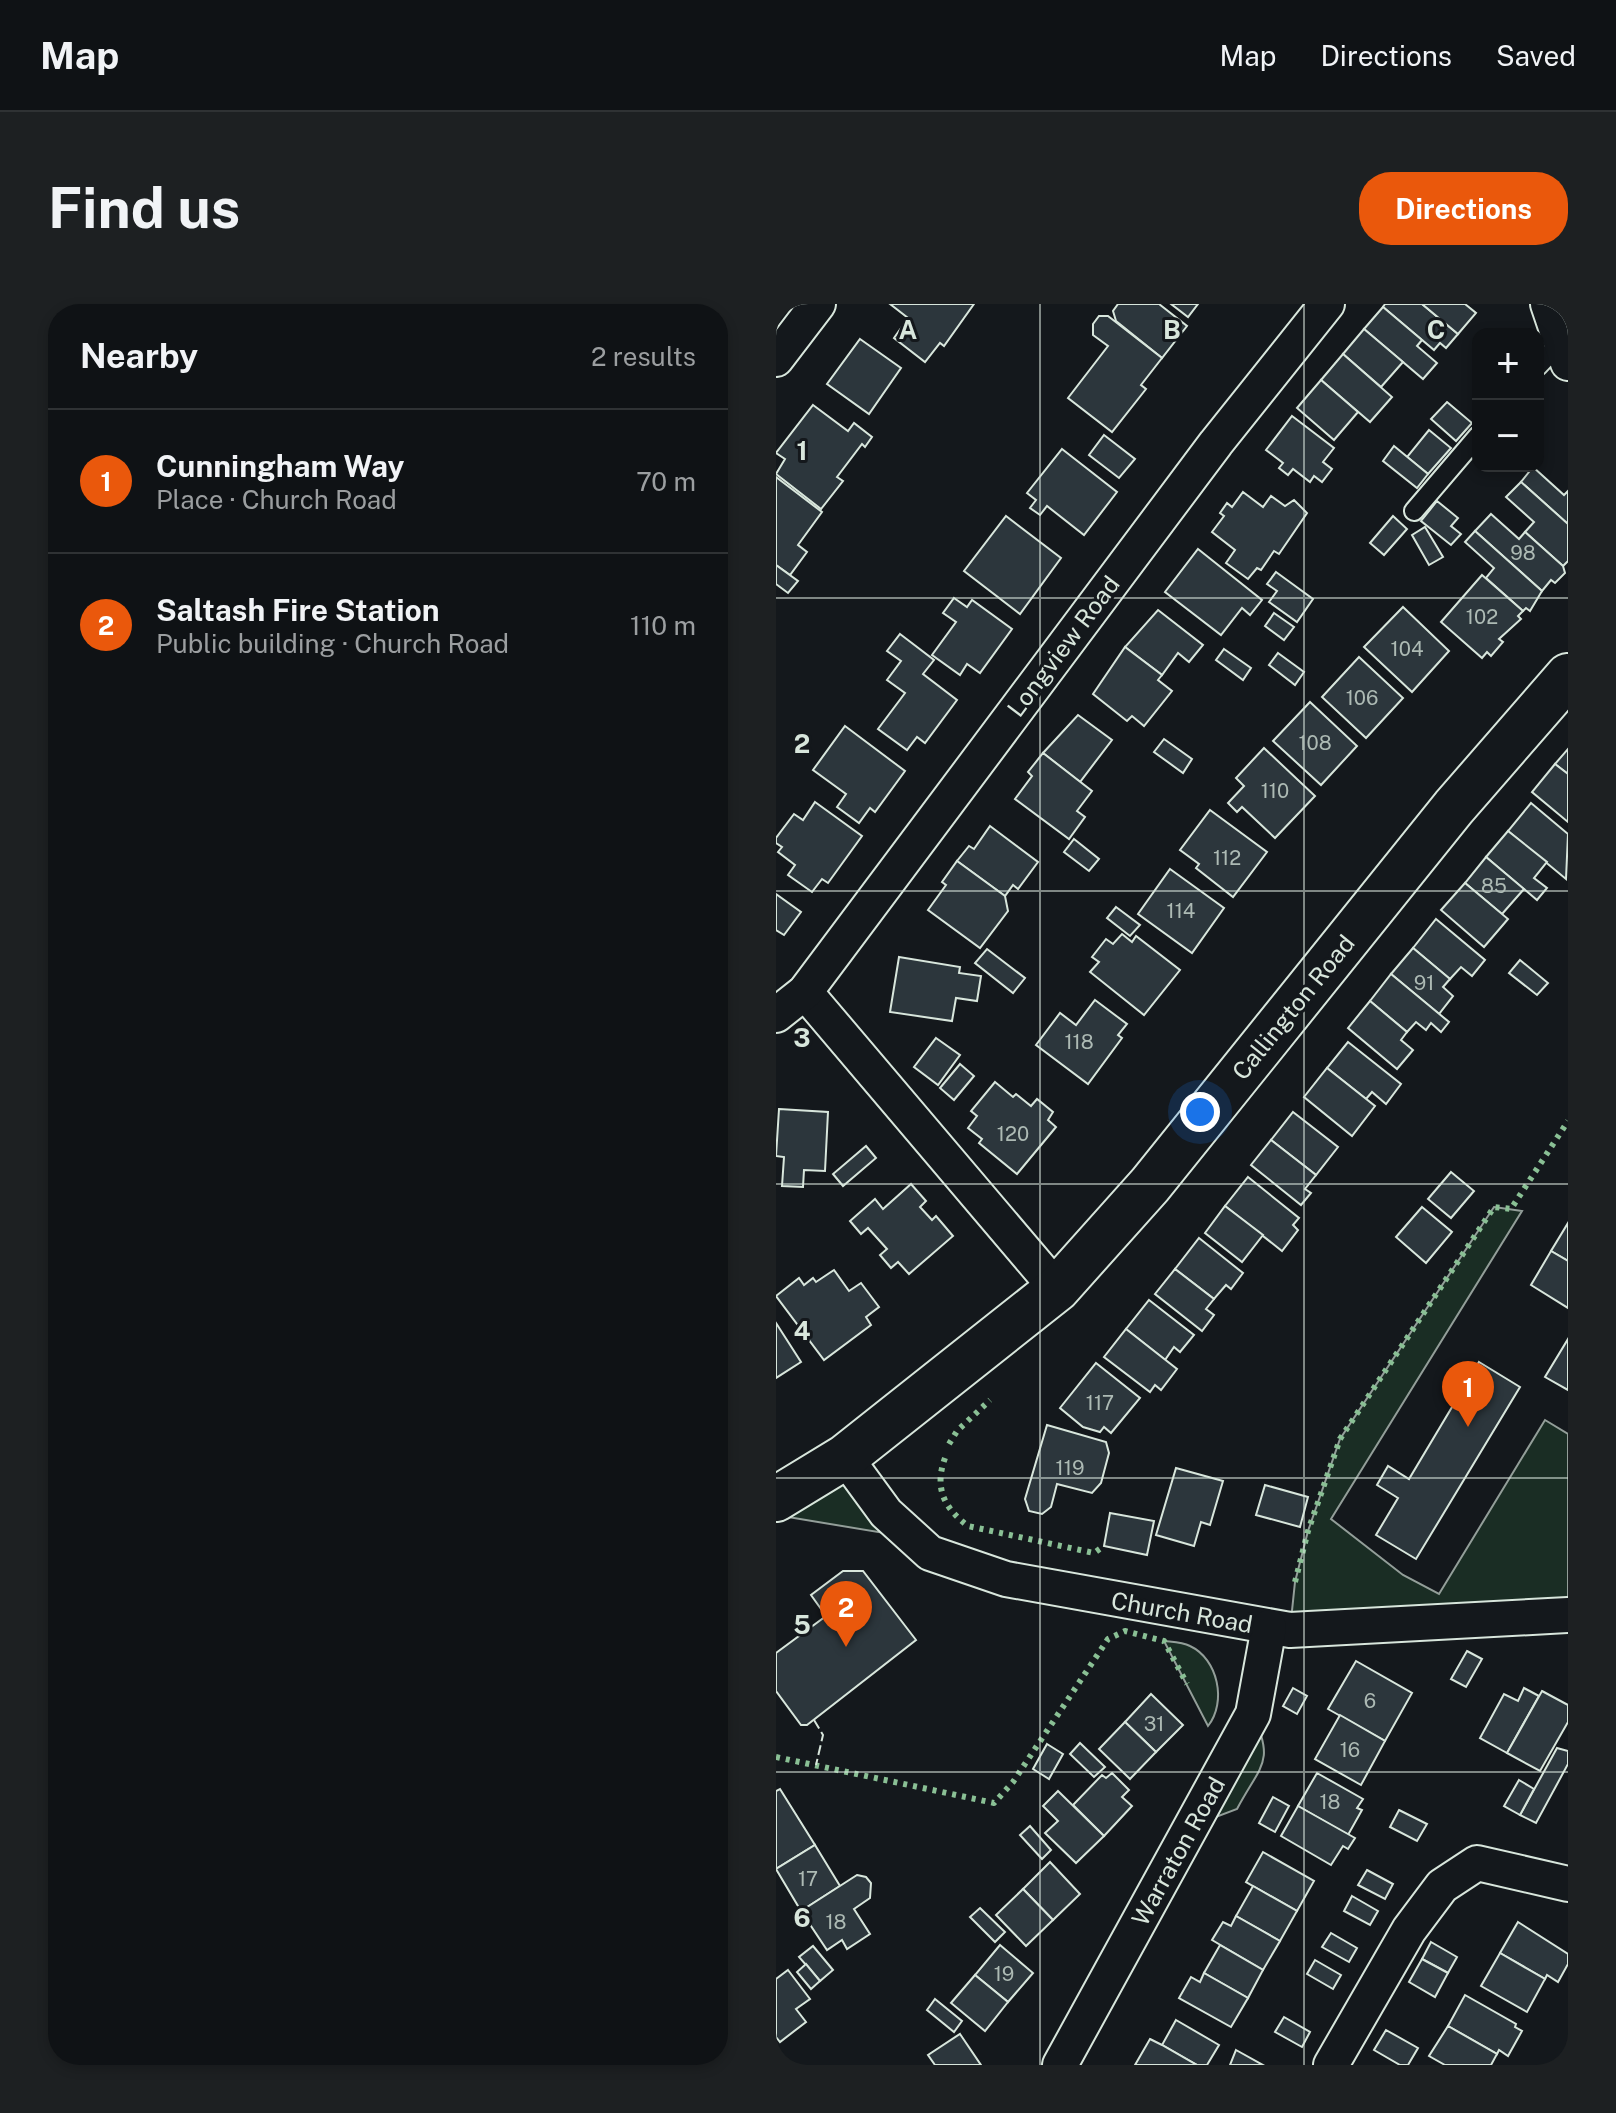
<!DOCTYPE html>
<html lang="en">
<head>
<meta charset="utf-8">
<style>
  body { margin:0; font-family:"Public Sans",sans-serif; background:#1d2022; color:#f1f3f6 }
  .controls { position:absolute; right:24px; top:24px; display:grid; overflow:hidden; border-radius:16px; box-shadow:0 4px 12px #0003 }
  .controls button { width:72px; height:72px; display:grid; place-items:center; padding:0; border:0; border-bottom:2px solid #2f3234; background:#0f1215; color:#f1f3f6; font:40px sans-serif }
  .you { position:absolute; left:424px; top:808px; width:28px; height:28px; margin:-20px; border:6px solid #fff; border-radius:50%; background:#1a73e8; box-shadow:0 0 0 12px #1a73e833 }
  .badge { display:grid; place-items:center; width:52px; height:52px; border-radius:50%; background:#ea580c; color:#fff; font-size:26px; font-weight:700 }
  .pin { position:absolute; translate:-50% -66px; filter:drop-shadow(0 2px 4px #0008) }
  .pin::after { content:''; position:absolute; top:42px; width:28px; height:24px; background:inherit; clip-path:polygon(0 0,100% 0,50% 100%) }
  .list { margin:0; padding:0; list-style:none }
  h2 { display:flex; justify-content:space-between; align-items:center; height:104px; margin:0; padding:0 32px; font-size:34px }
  h2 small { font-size:26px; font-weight:400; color:#9b9ea0 }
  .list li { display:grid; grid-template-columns:52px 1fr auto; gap:24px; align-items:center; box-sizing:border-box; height:144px; padding:0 32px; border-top:2px solid #2f3234 }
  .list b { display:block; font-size:30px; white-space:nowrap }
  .list p { margin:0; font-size:26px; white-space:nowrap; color:#9b9ea0 }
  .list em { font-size:26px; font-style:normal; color:#9b9ea0 }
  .map { position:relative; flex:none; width:792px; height:1761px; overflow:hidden; border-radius:32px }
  header { display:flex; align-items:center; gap:48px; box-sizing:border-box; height:112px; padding:0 40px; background:#0f1215; border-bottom:2px solid #2f3234 }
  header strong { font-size:38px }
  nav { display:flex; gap:44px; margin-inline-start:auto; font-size:28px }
  .intro { display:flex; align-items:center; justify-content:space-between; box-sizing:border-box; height:192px; padding:0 48px }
  h1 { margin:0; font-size:56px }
  .button { padding:20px 36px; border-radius:32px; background:#ea580c; color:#fff; font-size:28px; font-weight:700 }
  main { display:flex; gap:48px; padding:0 48px }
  aside { flex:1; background:#0f1215; border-radius:32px; box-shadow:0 4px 12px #0003 }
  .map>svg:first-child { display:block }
  .green { fill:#1a2d24; stroke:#939e99; stroke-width:2 }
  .building { fill:#2c363c; stroke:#d8e6dc; stroke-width:2 }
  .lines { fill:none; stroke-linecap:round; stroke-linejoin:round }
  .lane-casing { stroke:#d8e6dc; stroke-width:22 }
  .street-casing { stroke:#d8e6dc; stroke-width:38 }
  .secondary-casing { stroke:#d8e6dc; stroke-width:48 }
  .lane { stroke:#14181c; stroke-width:18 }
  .street { stroke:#14181c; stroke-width:34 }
  .secondary { stroke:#14181c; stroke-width:44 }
  .hedge { stroke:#8ac095; stroke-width:6; stroke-dasharray:4 6; stroke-linecap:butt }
  .fence { stroke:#d8e6dc; stroke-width:2; stroke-dasharray:10 4; stroke-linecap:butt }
  .grid { fill:none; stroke:#d8e6dc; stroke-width:2; stroke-opacity:0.55 }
  .labels { text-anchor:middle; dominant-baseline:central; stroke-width:6; stroke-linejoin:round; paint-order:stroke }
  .number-label { font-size:20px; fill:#adbab4 }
  .street-label { font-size:24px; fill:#d8e6dc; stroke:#14181c }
  .grid-label { font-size:26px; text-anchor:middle; font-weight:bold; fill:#d8e6dc; stroke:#14181c; stroke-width:6; stroke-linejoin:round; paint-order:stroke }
</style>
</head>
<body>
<header>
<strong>Map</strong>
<nav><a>Map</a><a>Directions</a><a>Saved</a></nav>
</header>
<div class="intro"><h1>Find us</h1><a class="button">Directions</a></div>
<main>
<aside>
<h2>Nearby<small>2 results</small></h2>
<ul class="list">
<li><span class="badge">1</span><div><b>Cunningham Way</b><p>Place · Church Road</p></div><em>70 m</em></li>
<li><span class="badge">2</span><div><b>Saltash Fire Station</b><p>Public building · Church Road</p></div><em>110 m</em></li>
</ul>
</aside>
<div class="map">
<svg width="792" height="1761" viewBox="0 0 792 1761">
  <rect width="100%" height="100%" fill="#14181c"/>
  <g class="green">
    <polygon points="718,903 746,907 555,1215 627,1271 663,1290 769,1116 792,1130 792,1311 514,1326 519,1278 532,1227 564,1135"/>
    <polygon points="69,1153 114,1230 0,1211"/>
    <path d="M388,1337C396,1338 406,1338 414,1342C442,1355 451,1398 432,1422Z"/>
    <path d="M477,1410C499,1459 485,1460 461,1505L419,1521Z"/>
  </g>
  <g class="building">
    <polygon points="198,0 168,42 164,39 149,58 118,34 132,14 114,0"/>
    <polygon points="342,0 383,0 411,22 386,54 340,17 337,7"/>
    <polygon points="395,0 422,0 412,13"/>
    <polygon points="609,0 646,0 682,30 670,44 664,39 658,46 607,3"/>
    <polygon points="646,0 689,0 700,9 682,30"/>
    <polygon points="607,3 646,36 641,42 661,59 647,75 588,25"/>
    <polygon points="323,12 332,12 386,54 365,81 370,85 336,128 292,94 332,42 317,31 317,20"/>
    <polygon points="588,25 627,58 605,83 567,50"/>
    <polygon points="84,35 125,64 93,110 51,80"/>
    <polygon points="567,50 616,93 594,118 545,76"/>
    <polygon points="545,76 582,108 558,136 521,104"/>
    <polygon points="671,98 696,119 680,137 655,115"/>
    <polygon points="37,101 72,127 78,119 96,133 89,143 86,140 61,173 67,177 45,205 0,170 9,155 0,149"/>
    <polygon points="516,112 558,144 547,158 556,165 546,178 538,172 534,178 517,165 512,171 503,164 507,159 490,146"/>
    <polygon points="653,126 675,144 652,170 631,153"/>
    <polygon points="328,131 359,155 343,174 313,151"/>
    <polygon points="618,142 652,170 641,184 607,157"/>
    <polygon points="286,145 341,188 308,231 271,202 264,211 254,204 260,196 251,189"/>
    <polygon points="757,163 788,191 792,187 792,220 745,178"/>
    <polygon points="0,173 46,208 22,241 31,248 14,271 0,261"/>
    <polygon points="745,178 792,220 792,257 787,262 749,228 758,218 730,193"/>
    <polygon points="467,188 487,203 495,192 509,202 518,196 531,209 503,250 498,247 485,266 481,264 472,275 450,259 459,246 436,228 448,212 444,209 451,199 456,203"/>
    <polygon points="661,197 682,214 675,222 685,230 675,241 645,217"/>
    <polygon points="715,210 743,235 749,228 787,262 789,269 779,279 775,276 766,287 699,227"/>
    <polygon points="230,212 285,254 244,310 188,267"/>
    <polygon points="617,212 631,225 608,251 594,239"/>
    <polygon points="649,223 667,253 653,261 636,231"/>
    <polygon points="699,227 766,287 754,307 750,304 747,307 710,274 718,264 689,238"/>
    <polygon points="422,245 486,296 474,311 466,304 445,331 389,288"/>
    <polygon points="0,261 22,277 12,289 0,280"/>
    <polygon points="500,268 537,295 521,318 493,298 501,287 491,280"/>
    <polygon points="706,271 747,307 742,312 745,315 723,335 727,338 715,352 711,348 706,354 665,318"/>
    <polygon points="178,294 191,303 196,296 236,325 204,369 191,360 184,371 156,351 180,318 167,309"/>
    <polygon points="627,303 673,347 636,388 588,343"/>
    <polygon points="382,306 427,341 413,358 402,349 386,371 349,343"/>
    <polygon points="498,309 518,323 508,336 489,322"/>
    <polygon points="124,330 158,356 147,370 181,396 149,439 141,433 131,446 102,425 129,389 111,376 125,357 111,347"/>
    <polygon points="349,343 386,371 382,376 396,387 368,422 356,412 351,417 317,390"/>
    <polygon points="448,345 475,364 467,376 440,356"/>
    <polygon points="502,349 528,368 519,381 493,361"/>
    <polygon points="583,353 627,394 590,434 546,393"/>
    <polygon points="534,398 581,442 545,481 497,437"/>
    <polygon points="302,411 336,436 304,478 267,449"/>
    <polygon points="69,422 129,467 99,508 94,504 83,519 61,503 70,490 37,466"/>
    <polygon points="388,435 416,455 407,469 378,448"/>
    <polygon points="488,444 539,492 499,534 466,503 461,508 452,499 468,482 460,474"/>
    <polygon points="792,445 792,470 779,460"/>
    <polygon points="267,449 316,487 301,507 309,513 293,535 239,495 256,472 252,468"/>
    <polygon points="779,460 792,470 792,518 756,488"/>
    <polygon points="39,498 86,532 52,579 46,575 36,588 12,571 19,561 2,548 6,543 0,539 0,534 18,510 27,516"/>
    <polygon points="755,499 792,530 790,575 732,527"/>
    <polygon points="434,506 491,548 457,593 420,564 423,560 404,546"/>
    <polygon points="214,522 262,558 242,585 237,581 229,592 181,557 193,542 198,545"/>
    <polygon points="732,527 771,558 758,574 771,584 761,596 710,553"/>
    <polygon points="298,535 323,555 313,567 288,548"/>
    <polygon points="710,553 748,585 726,610 689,579"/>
    <polygon points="181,557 229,592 232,607 204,644 152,606 170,581 166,578"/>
    <polygon points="394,565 448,604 416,649 362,610"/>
    <polygon points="689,579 732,615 708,643 665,606"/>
    <polygon points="0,590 25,608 8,631 0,626"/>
    <polygon points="340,603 364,621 354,632 331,614"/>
    <polygon points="660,615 709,656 696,672 685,663 674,675 637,644"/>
    <polygon points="346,630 356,638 360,632 404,666 368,711 314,668 323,658 316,653 330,635 337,640"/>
    <polygon points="637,644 674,675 667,683 677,692 663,710 615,670"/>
    <polygon points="211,645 249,674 237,689 199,659"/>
    <polygon points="123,653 184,663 183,669 205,672 201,697 180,694 176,717 114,708"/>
    <polygon points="744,656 772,679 761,691 733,669"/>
    <polygon points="615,670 673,718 665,728 655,719 650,726 640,718 631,728 594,697"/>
    <polygon points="319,696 351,720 342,731 346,734 312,780 260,741 284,709 300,721"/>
    <polygon points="594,697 631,728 625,736 637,746 621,765 572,724"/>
    <polygon points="160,734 184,751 162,781 138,763"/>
    <polygon points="572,738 625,780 610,800 596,788 590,795 551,764"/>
    <polygon points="184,760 198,772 178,796 164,784"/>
    <polygon points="551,764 599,802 576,832 528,793"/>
    <polygon points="219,778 237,793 240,790 255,802 261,795 277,808 272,816 280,823 241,870 203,839 206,835 192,824 201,812 195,807"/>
    <polygon points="3,805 52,808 49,867 28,866 27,883 6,882 8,853 0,852"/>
    <polygon points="517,808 562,843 540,871 495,836"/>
    <polygon points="495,836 540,871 529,885 535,889 525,901 475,861"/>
    <polygon points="90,842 100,854 67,882 57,870"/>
    <polygon points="675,868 698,887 675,914 652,895"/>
    <polygon points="472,873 523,914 517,921 522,926 506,947 449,902"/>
    <polygon points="135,880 150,897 144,903 156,916 160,912 177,932 133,970 122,958 115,964 104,951 111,945 92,924 85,930 74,917 99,895 107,905"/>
    <polygon points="449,902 487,931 466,958 429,929"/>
    <polygon points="646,903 676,928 650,959 620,933"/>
    <polygon points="792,919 792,957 775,947"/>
    <polygon points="423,934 467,969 455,985 450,981 438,995 399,965"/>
    <polygon points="775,947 792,957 792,1004 755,981"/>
    <polygon points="399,965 438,995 430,1005 438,1011 426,1027 379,990"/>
    <polygon points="58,966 73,987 85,979 103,1003 90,1013 95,1021 48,1056 0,992 23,974 28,981 37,974 40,978"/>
    <polygon points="373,996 418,1031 404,1048 398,1043 389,1056 350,1025"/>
    <polygon points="0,1019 25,1058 0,1074"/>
    <polygon points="350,1025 401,1065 385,1086 379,1081 374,1088 328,1053"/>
    <polygon points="792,1035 792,1086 769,1073"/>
    <polygon points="703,1058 744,1083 640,1255 600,1231 622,1194 601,1181 612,1162 633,1175"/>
    <polygon points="320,1059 364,1094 335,1129 328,1123 324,1128 307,1123 284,1104"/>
    <polygon points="271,1121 330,1138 333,1149 325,1179 316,1189 281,1180 275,1203 266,1210 253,1207 249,1195"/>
    <polygon points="400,1164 447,1177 434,1221 425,1218 418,1242 380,1231"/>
    <polygon points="489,1181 532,1193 524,1223 480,1211"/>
    <polygon points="334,1209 378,1217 371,1251 328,1242"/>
    <polygon points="67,1267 87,1267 140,1336 31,1421 25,1421 0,1387 0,1349 50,1312 35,1291"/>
    <polygon points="691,1347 706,1355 690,1383 675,1375"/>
    <polygon points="580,1357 636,1389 609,1437 552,1405"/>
    <polygon points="517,1384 531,1392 521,1410 507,1402"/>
    <polygon points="748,1384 763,1392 731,1449 704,1434 728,1390 742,1397"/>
    <polygon points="766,1387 792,1401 792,1418 764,1467 731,1449"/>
    <polygon points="375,1390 407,1421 380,1448 349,1418"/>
    <polygon points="564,1411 609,1437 585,1481 539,1455"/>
    <polygon points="349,1418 380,1448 354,1475 323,1445"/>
    <polygon points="304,1439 329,1463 318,1473 294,1450"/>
    <polygon points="271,1440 287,1450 273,1475 257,1465"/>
    <polygon points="781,1444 792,1447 792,1460 760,1519 744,1511"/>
    <polygon points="336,1469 353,1486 346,1493 356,1502 328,1532 297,1501 326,1471 330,1474"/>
    <polygon points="541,1469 587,1495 581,1504 586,1506 572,1531 522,1502"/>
    <polygon points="743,1476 758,1485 744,1511 728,1502"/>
    <polygon points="4,1485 39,1541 0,1565 0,1487"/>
    <polygon points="282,1487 328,1532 300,1559 269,1529 282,1517 267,1502"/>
    <polygon points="497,1493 513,1502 499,1528 483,1519"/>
    <polygon points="522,1502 579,1534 572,1545 567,1542 555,1561 505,1532"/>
    <polygon points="623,1506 651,1520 641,1537 614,1523"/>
    <polygon points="254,1522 275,1546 266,1555 244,1531"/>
    <polygon points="39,1541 64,1582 25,1607 0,1565"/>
    <polygon points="487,1548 538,1577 521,1607 470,1578"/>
    <polygon points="274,1558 304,1590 277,1616 247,1585"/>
    <polygon points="591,1566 617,1580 609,1595 582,1581"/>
    <polygon points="81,1571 90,1573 95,1579 94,1594 78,1605 94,1630 71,1645 66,1636 51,1646 25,1607"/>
    <polygon points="477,1582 521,1607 504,1637 460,1612"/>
    <polygon points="247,1585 277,1616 250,1642 220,1611"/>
    <polygon points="576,1592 602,1607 594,1621 568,1607"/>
    <polygon points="204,1604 229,1628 219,1638 194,1613"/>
    <polygon points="460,1612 504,1637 487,1666 436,1636 447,1618 455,1622"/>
    <polygon points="742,1618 792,1650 792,1660 782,1678 771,1671 769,1675 724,1649"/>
    <polygon points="555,1629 581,1644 573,1658 546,1643"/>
    <polygon points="655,1638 681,1653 672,1669 646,1655"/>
    <polygon points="224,1641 257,1669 232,1698 199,1671"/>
    <polygon points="444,1641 487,1666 472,1694 428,1669"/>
    <polygon points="37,1642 57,1666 44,1677 23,1653"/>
    <polygon points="724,1649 769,1675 751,1708 705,1682"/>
    <polygon points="646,1655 672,1669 659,1693 633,1678"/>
    <polygon points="539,1656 565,1671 557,1685 531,1670"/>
    <polygon points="30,1660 44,1677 35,1685 21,1668"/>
    <polygon points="12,1666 34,1695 20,1705 30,1718 4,1738 0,1733 0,1675"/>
    <polygon points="428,1669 472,1694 455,1723 403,1694 415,1673 424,1678"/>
    <polygon points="199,1671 232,1698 209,1727 175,1699"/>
    <polygon points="689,1691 740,1720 739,1723 746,1727 732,1752 723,1746 721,1750 672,1722"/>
    <polygon points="159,1695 186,1717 178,1728 151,1706"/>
    <polygon points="508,1713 534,1728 526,1743 499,1728"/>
    <polygon points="400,1716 443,1741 431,1761 421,1761 386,1741"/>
    <polygon points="672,1722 721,1750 715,1761 669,1761 653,1752"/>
    <polygon points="610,1726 642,1744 632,1761 624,1761 598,1746"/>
    <polygon points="184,1730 205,1761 159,1761 152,1751"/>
    <polygon points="374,1735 386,1741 421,1761 359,1761"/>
    <polygon points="460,1746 487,1761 454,1761"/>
  </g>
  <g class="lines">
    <g class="lane-casing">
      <g id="lane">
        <polyline points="762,62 784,39"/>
        <polyline points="638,207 702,132"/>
      </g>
    </g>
    <g class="street-casing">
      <g id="street">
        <polyline points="772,0 792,59"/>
        <polyline points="0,55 42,0"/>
        <polyline points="29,688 281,985"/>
        <polyline points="0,711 29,688 440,139 551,0"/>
        <polyline points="69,1153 110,1209 154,1249 230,1275 514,1326 792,1311"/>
        <polyline points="284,1761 477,1410 493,1323"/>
        <polyline points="555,1761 633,1626 666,1582 701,1559 792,1580"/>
      </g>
    </g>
    <g class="secondary-casing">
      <polyline id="secondary" points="0,1195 69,1153 281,985 374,881 678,503 792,372"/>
    </g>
    <use href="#lane" class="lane"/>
    <use href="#street" class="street"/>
    <use href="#secondary" class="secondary"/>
    <g class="hedge">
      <polyline points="173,1140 181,1127 214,1096"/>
      <path d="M169,1154C158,1184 168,1204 192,1222L318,1249L328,1242"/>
      <polyline points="519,1278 532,1227 564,1135 718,903 735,905 792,817"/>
      <polyline points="0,1453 218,1499 237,1478 332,1335 349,1327 388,1337 411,1380"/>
    </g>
    <polyline class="fence" points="38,1416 47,1431 40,1461"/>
  </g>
  <path class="grid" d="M264,0V1761M528,0V1761M0,294H792M0,587H792M0,880H792M0,1174H792M0,1468H792"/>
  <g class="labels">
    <g class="number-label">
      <text x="747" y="249">98</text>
      <text x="706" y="313">102</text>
      <text x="631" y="345">104</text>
      <text x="586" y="394">106</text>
      <text x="539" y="439">108</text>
      <text x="499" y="487">110</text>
      <text x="451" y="554">112</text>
      <text x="718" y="582">85</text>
      <text x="405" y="607">114</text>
      <text x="648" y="679">91</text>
      <text x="303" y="738">118</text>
      <text x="237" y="830">120</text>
      <text x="324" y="1099">117</text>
      <text x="294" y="1164">119</text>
      <text x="594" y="1397">6</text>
      <text x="378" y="1420">31</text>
      <text x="574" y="1446">16</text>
      <text x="554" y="1498">18</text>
      <text x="32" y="1575">17</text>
      <text x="60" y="1618">18</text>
      <text x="228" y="1670">19</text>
    </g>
    <g class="street-label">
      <text transform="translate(287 342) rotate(-53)">Longview Road</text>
      <text transform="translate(517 703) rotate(-51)">Callington Road</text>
      <text transform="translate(406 1308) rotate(10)">Church Road</text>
      <text transform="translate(402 1547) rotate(-61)">Warraton Road</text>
    </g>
  </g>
  <g class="grid-label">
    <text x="132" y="35">A</text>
    <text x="396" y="35">B</text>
    <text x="660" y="35">C</text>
    <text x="26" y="156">1</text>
    <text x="26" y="449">2</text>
    <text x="26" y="743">3</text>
    <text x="26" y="1036">4</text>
    <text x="26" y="1330">5</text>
    <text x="26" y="1623">6</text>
  </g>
</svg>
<div class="controls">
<button>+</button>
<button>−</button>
</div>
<div class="you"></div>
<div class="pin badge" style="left:692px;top:1123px">1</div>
<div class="pin badge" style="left:70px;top:1343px">2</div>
</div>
</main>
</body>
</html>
